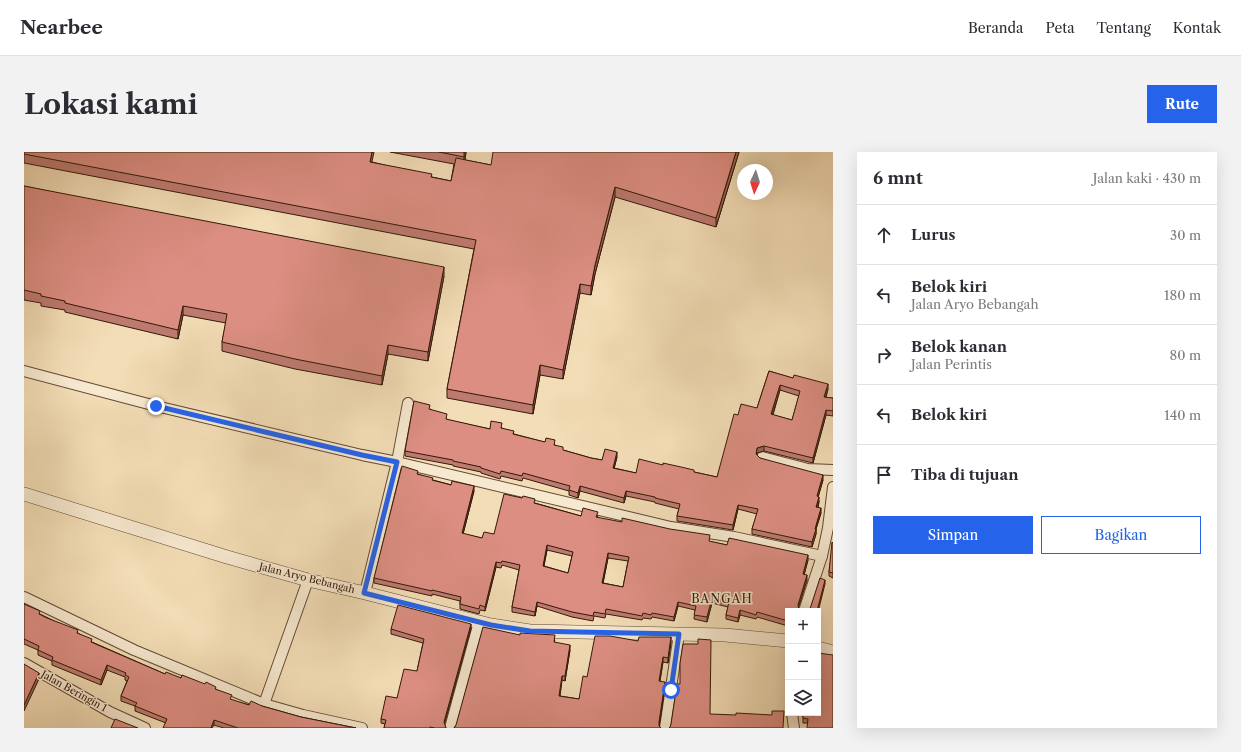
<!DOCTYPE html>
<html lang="id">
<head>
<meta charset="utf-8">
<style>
  body { margin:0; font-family:"Libre Caslon Text",serif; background:#f2f2f3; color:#2b2b33 }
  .controls { position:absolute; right:12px; bottom:12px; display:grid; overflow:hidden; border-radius:0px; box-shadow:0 4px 16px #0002 }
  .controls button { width:36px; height:36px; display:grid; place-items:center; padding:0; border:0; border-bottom:1px solid #e1e1e2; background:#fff; color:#2b2b33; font:20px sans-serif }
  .compass { position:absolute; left:713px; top:12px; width:36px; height:36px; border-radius:50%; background:#fff; box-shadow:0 4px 16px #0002; rotate:184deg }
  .stop { position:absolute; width:12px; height:12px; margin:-9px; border:3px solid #2563eb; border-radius:50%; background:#fff }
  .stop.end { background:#2563eb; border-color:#fff; box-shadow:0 1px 4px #0008 }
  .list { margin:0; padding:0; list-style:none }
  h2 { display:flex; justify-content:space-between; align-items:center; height:52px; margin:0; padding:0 16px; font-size:17px }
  h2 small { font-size:13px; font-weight:400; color:#7c7c81 }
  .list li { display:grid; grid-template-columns:26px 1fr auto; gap:12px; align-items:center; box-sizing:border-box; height:60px; padding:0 16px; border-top:1px solid #e1e1e2 }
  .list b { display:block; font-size:15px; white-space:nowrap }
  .list p { margin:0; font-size:13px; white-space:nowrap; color:#7c7c81 }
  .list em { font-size:13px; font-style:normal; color:#7c7c81 }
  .actions { display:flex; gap:8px; padding:12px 16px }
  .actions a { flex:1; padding:9px 0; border:1px solid #2563eb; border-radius:0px; text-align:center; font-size:14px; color:#2563eb }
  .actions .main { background:#2563eb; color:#fff }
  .icon { flex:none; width:22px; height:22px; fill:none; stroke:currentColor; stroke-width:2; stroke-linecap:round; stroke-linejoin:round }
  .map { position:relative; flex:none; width:809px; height:576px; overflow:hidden; border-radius:0px }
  header { display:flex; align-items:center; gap:24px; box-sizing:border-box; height:56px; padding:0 20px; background:#fff; border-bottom:1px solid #e1e1e2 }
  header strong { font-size:19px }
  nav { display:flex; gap:22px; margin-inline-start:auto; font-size:14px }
  .intro { display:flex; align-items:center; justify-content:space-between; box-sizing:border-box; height:96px; padding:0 24px }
  h1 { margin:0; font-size:28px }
  .button { padding:10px 18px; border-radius:0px; background:#2563eb; color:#fff; font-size:14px; font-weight:700 }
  main { display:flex; gap:24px; padding:0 24px }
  aside { flex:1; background:#fff; border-radius:0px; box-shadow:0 4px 16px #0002 }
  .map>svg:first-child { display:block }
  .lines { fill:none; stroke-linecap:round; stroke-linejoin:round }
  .minor-casing { stroke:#644933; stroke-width:12 }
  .tertiary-casing { stroke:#644933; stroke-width:14 }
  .minor { stroke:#f7e9d0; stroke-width:10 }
  .tertiary { stroke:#f7e9d0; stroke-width:13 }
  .wall { fill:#bd7a70; stroke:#341807; fill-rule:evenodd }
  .shaded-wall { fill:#9a635b; stroke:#341807 }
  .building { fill:#dc8e82; stroke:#341807; fill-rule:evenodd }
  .route { stroke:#2563eb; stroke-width:5 }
  .labels { text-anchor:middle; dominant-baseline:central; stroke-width:3; stroke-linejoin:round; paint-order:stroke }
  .street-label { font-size:10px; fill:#341807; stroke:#f7e9d0 }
  .quarter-label { font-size:12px; letter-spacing:1px; fill:#341807; stroke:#f7e9d0 }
</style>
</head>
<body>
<header>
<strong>Nearbee</strong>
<nav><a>Beranda</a><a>Peta</a><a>Tentang</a><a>Kontak</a></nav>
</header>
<div class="intro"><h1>Lokasi kami</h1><a class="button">Rute</a></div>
<main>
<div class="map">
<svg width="809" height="576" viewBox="0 0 809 576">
  <rect width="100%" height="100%" fill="#f3ddb6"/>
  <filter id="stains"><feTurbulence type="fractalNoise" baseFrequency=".005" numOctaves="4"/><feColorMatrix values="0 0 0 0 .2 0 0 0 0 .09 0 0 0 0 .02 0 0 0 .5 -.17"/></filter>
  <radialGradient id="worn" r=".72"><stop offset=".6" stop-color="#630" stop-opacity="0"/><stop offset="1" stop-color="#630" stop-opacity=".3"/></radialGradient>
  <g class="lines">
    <g class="minor-casing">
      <g id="minor">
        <polyline points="0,219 132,254 338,303 373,310 647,375 710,385 798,404"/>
        <polyline points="738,305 784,317 809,318"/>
        <polyline points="341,441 373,310 384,251"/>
        <polyline points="0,445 110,498 240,552 279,563 338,576"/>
        <polyline points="780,459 798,404 804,376 809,335"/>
        <polyline points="0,511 86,560 121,576"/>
        <polyline points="240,552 284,428"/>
        <polyline points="768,561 770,576"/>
        <polyline points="426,576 455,470"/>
        <polyline points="641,576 655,482"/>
      </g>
    </g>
    <g class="tertiary-casing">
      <g id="tertiary">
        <polyline points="0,342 203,405 284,428 341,441 467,473 506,479 701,483 764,489"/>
        <polyline points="794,496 809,500"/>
      </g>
    </g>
    <use href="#minor" class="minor"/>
    <use href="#tertiary" class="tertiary"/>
  </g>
  <g class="wall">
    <polygon points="0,0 348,10 408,25 427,29 430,12 366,0 442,0 441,8 467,13 715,0 692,75 591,45 571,122 567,143 556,141 539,227 516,223 509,262 423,246 423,237 450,97 0,11"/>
    <polygon points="0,34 420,124 404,209 364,202 358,233 271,217 198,199 198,190 202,171 159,163 154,187 41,160 41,158 17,154 17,151 0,148"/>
    <path d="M745,219L804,237L802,246H809V264L802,263L789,311L740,299L733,301V303L736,306L799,328L794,345L795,350L794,356L797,361L792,377V382L788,395L728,382V377L733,362L714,357L709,378L653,369V364L655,357L631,351V350L602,344L600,351L556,339L554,346L545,343V339L499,326L498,329L477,324L476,327L457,321V320L429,314V313L381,304V299L406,257L423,267V268L466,277L478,276L490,282L531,293L539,298L567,306L578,308L593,305L590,316L612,321L670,320L693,325L714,263L733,256ZM756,238L775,244L768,268L749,263Z"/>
    <path d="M394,322L409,328L450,339L439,382L458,386L470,382L511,351L557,364H574L573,366L703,393L784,408L780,423L783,428L774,456L764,459V474L733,465L732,467L716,463L714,470L702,467V463L704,455L688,451L683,470L670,467L671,458L654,454L650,469L628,465L627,467L619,466L618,468L582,462L581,466L570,464L569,469L548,465L513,454L511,464L488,460V455L495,418L478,413L477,416L472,415L461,459L456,458L455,462L436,457V449L408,442V444L350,431V426ZM523,398L548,404L544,421L520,414ZM584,406L604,409L599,435L579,431Z"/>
    <polygon points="809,391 809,426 805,424 805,420"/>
    <polygon points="0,452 16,462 54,481 68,490 141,522 157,526 192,537 207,548 225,553 238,554 277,565 332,576 200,576 190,573 142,571 111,559 111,554 97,549 97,544 103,529 101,528 101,525 83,518 77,533 28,513 28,509 14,503 14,498 0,492"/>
    <polygon points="447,476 420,572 422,576 360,576 361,572 357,571 357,567 393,519 399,491 367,482 367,477"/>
    <polygon points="496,483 531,488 530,490 546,498 541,529 538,528 536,544 555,547 563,525 614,489 647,490 644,511 639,510 636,529 641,535 635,574 430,576"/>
    <polygon points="807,503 783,571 779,571 779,561"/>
  </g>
  <g class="shaded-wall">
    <polygon points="348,0 350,0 346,19 346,10"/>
    <polygon points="440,0 442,0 440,14"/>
    <polygon points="712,0 715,0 692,75 692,66"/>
    <polygon points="591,35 591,45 571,122 567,143 567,134 571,113"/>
    <polygon points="420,115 420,124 404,209 404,200"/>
    <polygon points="556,132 556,141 539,227 539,218"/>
    <polygon points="159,154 159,163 154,187 154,178"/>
    <polygon points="364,193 364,202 358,233 358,224"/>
    <polygon points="516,213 516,223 509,262 509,253"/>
    <polygon points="804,232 804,237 800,250 800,245"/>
    <polygon points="756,233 756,238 747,267 747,262"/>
    <polygon points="802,258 802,263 789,311 789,306"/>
    <polygon points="740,294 740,299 733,301 732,307 732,302 733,296"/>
    <polygon points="593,300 593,305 589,321 589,316"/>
    <polygon points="799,323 799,328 793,349 793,344"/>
    <polygon points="450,334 450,339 438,386 438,381"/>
    <polygon points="556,334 556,339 554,346 554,341"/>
    <polygon points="602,339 602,344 600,351 600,346"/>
    <polygon points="795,345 795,350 792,360 792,355"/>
    <polygon points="714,353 714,357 709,378 709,373"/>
    <polygon points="797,356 797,361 792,377 792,382 788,395 788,390"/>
    <polygon points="523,393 523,398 519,418 519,414"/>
    <polygon points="584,401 584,406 578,436 578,431"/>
    <polygon points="784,403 784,408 779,427 779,422"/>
    <polygon points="472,410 472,415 461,459 461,455"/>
    <polygon points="783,423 783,428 774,457 774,453"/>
    <polygon points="801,428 801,432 794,460 793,459"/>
    <polygon points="688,446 688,451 683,470 683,465"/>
    <polygon points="513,450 513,454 511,464 511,460"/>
    <polygon points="654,450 654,454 650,469 650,465"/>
    <polygon points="716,458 716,463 714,470 714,466"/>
    <polygon points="447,472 447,476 420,574 420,570"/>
    <polygon points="647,485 647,490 644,511 644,506"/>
    <polygon points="546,493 546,498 541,529 541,524"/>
    <polygon points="639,505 639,510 635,534 635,529"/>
    <polygon points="83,513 83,518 77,533 77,528"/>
    <polygon points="15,521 15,527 0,559 0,553"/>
    <polygon points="538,524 538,528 535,549 535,544"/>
    <polygon points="641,530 641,535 635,575 635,570"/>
    <polygon points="190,568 190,573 188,576 187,576"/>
  </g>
  <g class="building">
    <polygon points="0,0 348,0 346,10 408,22 407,25 427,29 432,6 467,13 469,0 712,0 692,66 591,35 571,113 567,134 556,132 539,218 516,213 509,253 423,237 452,88 0,2"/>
    <polygon points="415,0 440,0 440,5"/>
    <polygon points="0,34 420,115 404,200 364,193 358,224 271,207 198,190 203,162 159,154 154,178 41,151 41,149 17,144 17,142 0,138"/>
    <path d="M745,219L769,226L770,223L804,232L800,245L809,246V259L802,258L789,306L740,294L733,296L732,302L736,306L799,323L793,344L795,345L792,355L797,356L791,377H792L788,390L728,377L734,357L714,353L709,373L653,364L656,352L631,346V345L602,339L600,346L556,334L554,341L545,338L546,334L499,321L498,324L477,319L476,322L457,316V315L429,309V308L381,299L390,249L406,253L405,257L423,262L422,267L466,277L467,269L478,271L477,276L490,279L489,282L521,290L522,286L531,288L530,293L539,295V298L567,306L578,308L581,297L593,300L589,316L612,321L615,307L639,313V311L657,315L670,318V320L693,325L710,262L714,263L717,252L733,256ZM756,233L776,239L768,268L747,262Z"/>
    <path d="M378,314L394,319L393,322L409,326L408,328L427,333L428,329L450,334L438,381L458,386L460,380L470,382L480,342L498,346L499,344L511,347L510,351L557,364L559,356L574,360L572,365L598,370V366L646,377L686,383L685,389L703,393L705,386L784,403L779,422L783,423L774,453L775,459H776H764V469L733,460L732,463L716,458L714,466L702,463L705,450L688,446L683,465L670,463L672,454L654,450L650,465L628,461L627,463L619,461L618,464L582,457L581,462L570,460L569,464L548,460L513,450L511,460L488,455L496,413L478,409L477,411L472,410L461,455L456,453L455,457L436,452L437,445L408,438V439L350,426ZM523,393L549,400L544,421L519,414ZM584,401L605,405L599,435L578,431Z"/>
    <polygon points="808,390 809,391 809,421 805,420"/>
    <polygon points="796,426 801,428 793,459 784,459 786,457"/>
    <polygon points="0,452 16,459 15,462 23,466 54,478 53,481 68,487 67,490 141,522 142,520 157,526 158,523 181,532 182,530 192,535 191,537 208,543 206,547 225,553 227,549 238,554 277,565 332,576 214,576 190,568 187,576 139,576 143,567 111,554 113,551 97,544 105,525 101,523 102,521 83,513 77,528 28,508 29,505 14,498 15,494 0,487"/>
    <polygon points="374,453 447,472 420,570 422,576 411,576 406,575 406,576 360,576 362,568 357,567 362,544 373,546 380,517 393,519 400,487 367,477"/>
    <polygon points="459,475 496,483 496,481 531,483 530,490 546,493 541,524 538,524 535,544 555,547 559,524 563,525 571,484 586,484 614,489 615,485 647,485 644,506 639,505 635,529 641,530 635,570 635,574 637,576 430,576 432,573"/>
    <polygon points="674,487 687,488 686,562 712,563 712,561 748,563 748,559 760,559 759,576 645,576 646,575 647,572 653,532 656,532 656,511 659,492 674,492"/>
    <polygon points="794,501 809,503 809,576 783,576 784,567 779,566 779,561 794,561"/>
    <polygon points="0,512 15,521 0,553"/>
    <polygon points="91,567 114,576 87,576"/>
  </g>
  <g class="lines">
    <polyline class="route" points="132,254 338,303 373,310 340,441 467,473 506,479 655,482 647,538"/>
  </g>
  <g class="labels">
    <g class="street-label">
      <text transform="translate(283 426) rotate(14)">Jalan Aryo Bebangah</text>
      <text transform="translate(50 539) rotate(29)">Jalan Beringin 1</text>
    </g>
    <g class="quarter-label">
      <text x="698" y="446">BANGAH</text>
    </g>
  </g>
  <rect width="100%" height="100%" filter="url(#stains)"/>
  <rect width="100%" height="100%" fill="url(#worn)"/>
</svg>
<div class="controls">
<button>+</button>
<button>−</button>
<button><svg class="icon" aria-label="layers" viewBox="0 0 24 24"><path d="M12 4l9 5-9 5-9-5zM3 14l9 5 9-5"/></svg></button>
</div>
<svg class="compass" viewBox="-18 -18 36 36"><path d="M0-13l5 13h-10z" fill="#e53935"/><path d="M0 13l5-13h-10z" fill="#7c7c81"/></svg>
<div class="stop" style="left:647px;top:538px"></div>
<div class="stop end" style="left:132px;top:254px"></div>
</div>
<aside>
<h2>6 mnt<small>Jalan kaki · 430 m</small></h2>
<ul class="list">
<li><svg class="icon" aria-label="ahead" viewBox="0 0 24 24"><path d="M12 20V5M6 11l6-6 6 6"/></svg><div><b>Lurus</b></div><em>30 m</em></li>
<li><svg class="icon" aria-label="left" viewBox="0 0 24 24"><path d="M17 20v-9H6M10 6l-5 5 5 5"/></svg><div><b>Belok kiri</b><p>Jalan Aryo Bebangah</p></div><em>180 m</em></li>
<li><svg class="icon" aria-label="right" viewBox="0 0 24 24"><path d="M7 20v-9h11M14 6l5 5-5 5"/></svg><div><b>Belok kanan</b><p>Jalan Perintis</p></div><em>80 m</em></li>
<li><svg class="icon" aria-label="left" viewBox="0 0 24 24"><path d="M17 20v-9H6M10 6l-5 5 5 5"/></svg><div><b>Belok kiri</b></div><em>140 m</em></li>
<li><svg class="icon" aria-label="arrive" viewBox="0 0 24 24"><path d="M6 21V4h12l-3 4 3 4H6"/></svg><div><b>Tiba di tujuan</b></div></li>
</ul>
<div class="actions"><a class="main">Simpan</a><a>Bagikan</a></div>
</aside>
</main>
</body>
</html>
